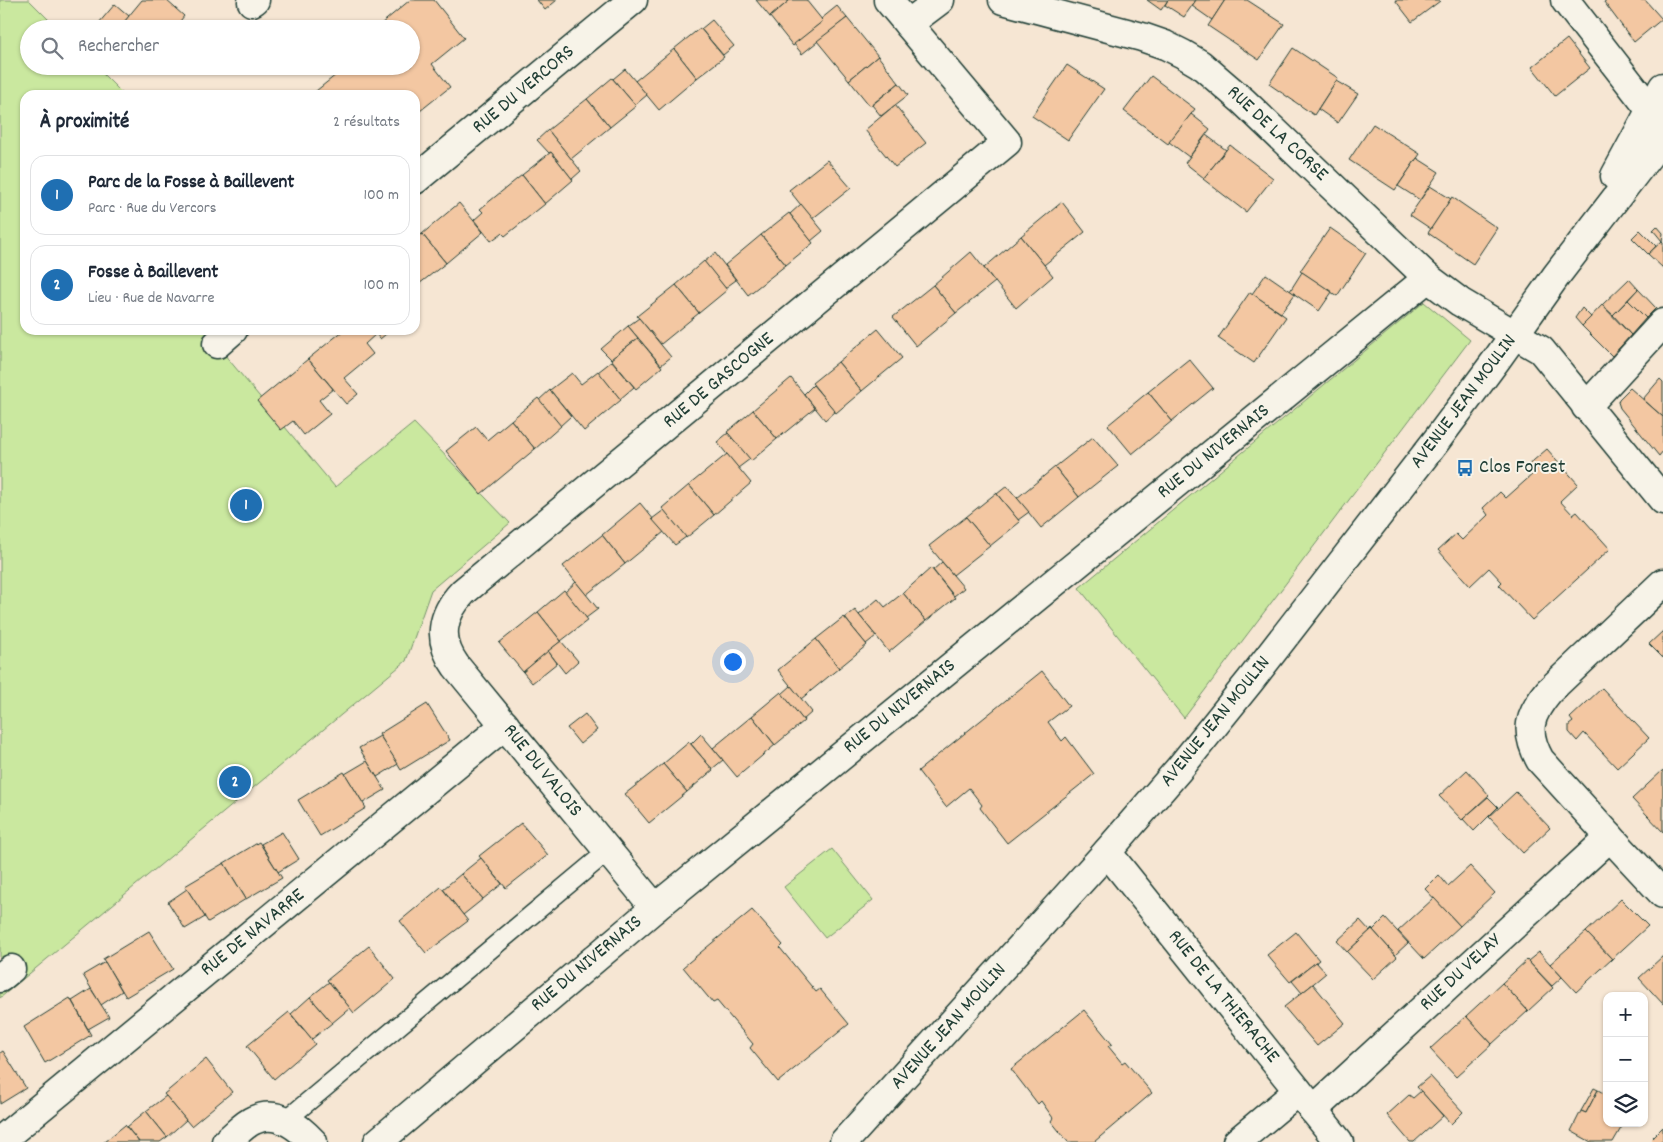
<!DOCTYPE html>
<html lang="fr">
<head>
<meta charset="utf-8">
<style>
  body { margin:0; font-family:Dekko,sans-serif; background:#f6f6f7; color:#1f2937 }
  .controls { position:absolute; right:15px; bottom:15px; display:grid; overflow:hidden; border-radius:10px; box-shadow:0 1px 4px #0004 }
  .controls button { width:45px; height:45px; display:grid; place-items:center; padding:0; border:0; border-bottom:1px solid #e0e1e3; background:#fff; color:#1f2937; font:25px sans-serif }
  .you { position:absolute; left:732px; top:661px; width:18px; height:18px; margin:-12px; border:4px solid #fff; border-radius:50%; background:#1a73e8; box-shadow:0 0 0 8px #1a73e833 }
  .badge { display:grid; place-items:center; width:32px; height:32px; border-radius:50%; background:#1f6fb2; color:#fff; font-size:16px; font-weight:700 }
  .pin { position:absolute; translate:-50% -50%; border:2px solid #fff; box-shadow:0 1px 5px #0006 }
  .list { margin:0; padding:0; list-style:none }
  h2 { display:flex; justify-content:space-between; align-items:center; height:65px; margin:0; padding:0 20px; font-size:21px }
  h2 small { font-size:16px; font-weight:400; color:#747a83 }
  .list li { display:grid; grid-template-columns:32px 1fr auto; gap:15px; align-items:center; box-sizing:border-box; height:80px; margin:0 10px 10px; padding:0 10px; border:1px solid #e0e1e3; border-radius:15px }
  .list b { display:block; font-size:19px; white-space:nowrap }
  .list p { margin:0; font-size:16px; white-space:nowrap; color:#747a83 }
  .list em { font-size:16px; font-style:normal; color:#747a83 }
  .icon { flex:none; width:28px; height:28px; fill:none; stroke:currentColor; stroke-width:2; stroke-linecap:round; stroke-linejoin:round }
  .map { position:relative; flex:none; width:1663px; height:1142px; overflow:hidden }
  .search { position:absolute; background:#fff; box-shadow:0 1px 4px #0004; left:20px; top:20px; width:400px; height:55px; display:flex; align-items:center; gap:12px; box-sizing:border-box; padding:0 18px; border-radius:28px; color:#747a83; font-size:19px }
  .panel { position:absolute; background:#fff; box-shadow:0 1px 4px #0004; left:20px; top:90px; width:400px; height:245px; border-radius:15px }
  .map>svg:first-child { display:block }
  .green { fill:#cae89f; stroke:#74926a }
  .building { fill:#f3c7a2; stroke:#1f3d34 }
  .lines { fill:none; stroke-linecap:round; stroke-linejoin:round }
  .service-casing { stroke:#1f3d34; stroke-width:21 }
  .minor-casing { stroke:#1f3d34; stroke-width:31 }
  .tertiary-casing { stroke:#1f3d34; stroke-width:31 }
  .service { stroke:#f7f3e8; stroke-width:18 }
  .minor { stroke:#f7f3e8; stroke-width:28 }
  .tertiary { stroke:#f7f3e8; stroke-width:28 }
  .labels { text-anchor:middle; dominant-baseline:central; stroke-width:4; stroke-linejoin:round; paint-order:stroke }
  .street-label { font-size:20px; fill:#1f3d34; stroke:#f7f3e8 }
  .poi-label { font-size:20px; fill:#1f3d34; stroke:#f7f3e8; text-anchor:start }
</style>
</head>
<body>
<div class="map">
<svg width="1663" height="1142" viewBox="0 0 1663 1142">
  <rect width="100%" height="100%" fill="#f6e6d3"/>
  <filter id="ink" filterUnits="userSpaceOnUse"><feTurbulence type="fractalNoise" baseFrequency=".02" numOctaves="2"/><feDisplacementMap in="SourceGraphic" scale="10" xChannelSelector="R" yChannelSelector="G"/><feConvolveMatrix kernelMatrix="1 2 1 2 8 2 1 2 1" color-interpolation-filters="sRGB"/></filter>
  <g filter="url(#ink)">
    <g class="green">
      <polygon points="0,0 29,0 58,29 29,29 29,66 95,66 124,95 25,95 25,330 204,330 335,487 414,423 510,523 431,590 406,661 0,998"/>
      <polygon points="1424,302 1470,340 1184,718 1079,588"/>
      <polygon points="832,849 873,900 825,938 784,887"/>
    </g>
    <g class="building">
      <polygon points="142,0 166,0 184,16 174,29 118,29"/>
      <polygon points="410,0 434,0 464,38 432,64 450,87 415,115 415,95 311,95 347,66 411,66 411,29 375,29"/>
      <polygon points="537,0 557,0 545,10"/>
      <polygon points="756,0 790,0 770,17"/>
      <polygon points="790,0 806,0 823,21 793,46 770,17"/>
      <polygon points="1147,0 1168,0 1161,10"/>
      <polygon points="1168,0 1196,0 1184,17 1165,5"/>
      <polygon points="1196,0 1225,0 1212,20 1192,6"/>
      <polygon points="1225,0 1247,0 1284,24 1259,60 1208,26"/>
      <polygon points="1395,0 1438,0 1440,1 1412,22"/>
      <polygon points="1607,0 1645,0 1662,19 1634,42 1604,2"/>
      <polygon points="115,4 129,16 118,29 103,29 98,24"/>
      <polygon points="837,6 847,18 802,54 794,44 823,21 821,19"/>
      <polygon points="847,18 878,56 849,80 817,41"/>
      <polygon points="712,20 734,46 723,55 701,29"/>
      <polygon points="700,28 724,57 697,78 674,49"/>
      <polygon points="1567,39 1590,68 1555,96 1532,67"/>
      <polygon points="1293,48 1338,78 1314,115 1269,84"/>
      <polygon points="674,49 697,78 659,110 635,81"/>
      <polygon points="878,56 899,83 870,106 849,80"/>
      <polygon points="1067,65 1104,89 1068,140 1032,116"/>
      <polygon points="625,69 647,95 635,105 613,79"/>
      <polygon points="1151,76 1195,109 1168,144 1124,111"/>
      <polygon points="612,78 636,106 610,127 587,99"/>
      <polygon points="1336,81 1358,94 1338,123 1318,109"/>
      <polygon points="899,83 908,95 881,116 872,105"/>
      <polygon points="587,99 610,127 571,159 548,130"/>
      <polygon points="895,105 926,143 895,167 865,130"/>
      <polygon points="1191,114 1210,129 1189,157 1169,142"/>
      <polygon points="1373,124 1420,154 1395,190 1349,160"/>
      <polygon points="548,130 581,171 572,179 551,152 549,153 537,140"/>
      <polygon points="1206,135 1226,150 1204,178 1185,163"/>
      <polygon points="1230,145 1273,178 1246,212 1203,179"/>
      <polygon points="551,152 573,180 545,204 522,175"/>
      <polygon points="1417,158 1439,172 1420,200 1398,186"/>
      <polygon points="827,160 851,188 812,219 789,190"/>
      <polygon points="522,175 545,204 505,236 502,233 491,241 474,220 483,212 480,209"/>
      <polygon points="1430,186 1451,199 1431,229 1410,215"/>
      <polygon points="1452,197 1497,228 1473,264 1428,233"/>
      <polygon points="1062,202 1085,232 1044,265 1021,236"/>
      <polygon points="459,203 483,232 446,263 422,234"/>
      <polygon points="801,204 823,231 811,241 790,214"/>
      <polygon points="789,213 813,243 786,265 761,235"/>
      <polygon points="1657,226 1663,233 1662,241 1653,230"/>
      <polygon points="1330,228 1366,253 1337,296 1300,271"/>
      <polygon points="1640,230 1656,246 1648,254 1632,238"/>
      <polygon points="422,234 446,263 419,284 415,279 415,239"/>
      <polygon points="761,235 786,265 748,295 725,265"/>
      <polygon points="1021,236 1053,276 1016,308 984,268"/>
      <polygon points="1662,241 1663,242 1663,268 1648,254"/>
      <polygon points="971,252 995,282 956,313 933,285"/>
      <polygon points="715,253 736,280 725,288 704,262"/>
      <polygon points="704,261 727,290 699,313 676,285"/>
      <polygon points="1302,272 1332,292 1319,311 1290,291"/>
      <polygon points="1266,274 1295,294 1281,313 1252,294"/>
      <polygon points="1629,279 1638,289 1613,315 1602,305"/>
      <polygon points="676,285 699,313 661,344 637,316"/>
      <polygon points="933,285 956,313 916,346 893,317"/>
      <polygon points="1638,289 1656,308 1646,318 1628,300"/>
      <polygon points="1250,292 1286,317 1254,363 1218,338"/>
      <polygon points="1628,300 1646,318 1631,335 1613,315"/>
      <polygon points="1602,305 1631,335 1612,356 1582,326"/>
      <polygon points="1582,308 1591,317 1582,326 1575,318"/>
      <polygon points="639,318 671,357 661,365 628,326"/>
      <polygon points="628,326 638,338 611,359 601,349"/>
      <polygon points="878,329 902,358 862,391 838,362"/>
      <polygon points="344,330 373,330 376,334 365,344 373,354 344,378 358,394 346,404 308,359"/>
      <polygon points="373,330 391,330 380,339"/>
      <polygon points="638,338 662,367 636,389 611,359"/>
      <polygon points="308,359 333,389 319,400 330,414 304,435 293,421 281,430 257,401"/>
      <polygon points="1189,359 1213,388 1172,421 1148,392"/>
      <polygon points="612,361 634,387 620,399 598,372"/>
      <polygon points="838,362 862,391 836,413 812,383"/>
      <polygon points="598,371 621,400 584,431 550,390 572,373 581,384"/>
      <polygon points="791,378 815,408 777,439 753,410"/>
      <polygon points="1660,379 1663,382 1663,417 1643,399"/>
      <polygon points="813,385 835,411 825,420 804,394"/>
      <polygon points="1630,388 1663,417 1663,451 1659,456 1620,408 1618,402 1619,399"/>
      <polygon points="550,390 571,416 560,426 539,400"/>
      <polygon points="1148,392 1172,421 1132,454 1108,425"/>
      <polygon points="538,398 561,426 535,449 511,420"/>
      <polygon points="753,410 777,439 751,461 727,432"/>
      <polygon points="511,420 535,449 481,494 446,451 476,427 487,440"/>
      <polygon points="728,433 750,459 738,468 717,442"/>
      <polygon points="1093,437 1118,466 1079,497 1055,467"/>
      <polygon points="1547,449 1578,484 1560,501 1573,515 1577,512 1610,549 1532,620 1499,585 1502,582 1489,568 1470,586 1438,550 1456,534 1462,540 1488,515 1483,508 1500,492 1506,498 1534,473 1527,466"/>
      <polygon points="727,454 751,483 714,515 689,485"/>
      <polygon points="1055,467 1079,497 1041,528 1017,498"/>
      <polygon points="689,485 714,515 686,538 662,508"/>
      <polygon points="1007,486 1029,512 1018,520 997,494"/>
      <polygon points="996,493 1020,522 990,546 966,517"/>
      <polygon points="640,503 664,532 625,564 602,535"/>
      <polygon points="664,510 686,537 675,545 652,519"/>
      <polygon points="966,517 990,546 953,575 929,546"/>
      <polygon points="602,535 625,564 586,595 563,566"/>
      <polygon points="942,562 964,588 954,596 933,570"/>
      <polygon points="931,568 955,598 926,621 903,593"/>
      <polygon points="576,582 598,609 586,618 565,592"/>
      <polygon points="564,590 588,620 561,641 538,612"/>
      <polygon points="903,593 926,621 889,652 859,615 878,599 885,607"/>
      <polygon points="855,610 876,636 866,644 845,618"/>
      <polygon points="538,612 561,641 523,672 499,643"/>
      <polygon points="844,617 867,645 839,668 816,639"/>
      <polygon points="1663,631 1663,658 1649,644"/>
      <polygon points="816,639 839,668 801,699 778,670"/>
      <polygon points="561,641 578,661 565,673 548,651"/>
      <polygon points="548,651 557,663 532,683 523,672"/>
      <polygon points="1042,671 1069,706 1048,722 1062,741 1066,737 1094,774 1007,843 980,808 982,805 969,788 946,807 918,771"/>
      <polygon points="791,686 812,712 803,720 782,694"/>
      <polygon points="1602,688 1649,738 1617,768 1584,733 1577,741 1569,732 1569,725 1573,722 1570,718"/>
      <polygon points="781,692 804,721 775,745 752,716"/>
      <polygon points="427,704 450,740 401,770 379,734"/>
      <polygon points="585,714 597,730 580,744 567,728"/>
      <polygon points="752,716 775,745 737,777 713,748"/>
      <polygon points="701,734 723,760 712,769 691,744"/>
      <polygon points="380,736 398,764 377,777 359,748"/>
      <polygon points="689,742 713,770 687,792 663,764"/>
      <polygon points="367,761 385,790 363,803 345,774"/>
      <polygon points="663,764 687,792 649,823 625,794"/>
      <polygon points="1467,770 1489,795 1462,820 1439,796"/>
      <polygon points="1663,770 1663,832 1632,799"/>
      <polygon points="344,772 366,808 320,836 298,800"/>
      <polygon points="1516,792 1550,828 1523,853 1489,817"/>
      <polygon points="1488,797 1498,807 1474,831 1463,819"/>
      <polygon points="521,823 548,855 506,888 479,856"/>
      <polygon points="282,832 299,859 278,872 261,844"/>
      <polygon points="259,842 282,878 246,899 224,863"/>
      <polygon points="481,858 502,884 483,899 461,874"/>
      <polygon points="224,863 246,899 208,922 185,886"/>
      <polygon points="1470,866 1495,893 1460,926 1425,889 1439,875 1448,886"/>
      <polygon points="461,874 483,899 463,915 443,889"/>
      <polygon points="441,887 468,921 426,953 400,921"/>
      <polygon points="187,889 205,917 185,929 168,902"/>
      <polygon points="1434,898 1460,926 1424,959 1398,931"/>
      <polygon points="1621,899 1648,926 1612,959 1586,932"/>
      <polygon points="752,910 783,945 780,948 816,992 820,989 849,1024 778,1082 750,1048 753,1044 717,1001 713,1003 683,967"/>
      <polygon points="1385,918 1408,943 1395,955 1373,930"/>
      <polygon points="1360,920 1370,931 1347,952 1337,941"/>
      <polygon points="1372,929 1397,957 1373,979 1347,952"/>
      <polygon points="149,931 173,969 126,997 103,959"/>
      <polygon points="1296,932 1319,960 1290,982 1267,955"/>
      <polygon points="1586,932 1612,959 1576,992 1550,964"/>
      <polygon points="369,946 395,979 354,1013 327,980"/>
      <polygon points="1539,952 1562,977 1552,986 1528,961"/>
      <polygon points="1663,956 1663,1004 1639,978"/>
      <polygon points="1527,960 1553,988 1528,1011 1502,983"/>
      <polygon points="105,962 122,991 101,1005 83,975"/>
      <polygon points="1316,962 1326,973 1302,993 1292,981"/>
      <polygon points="329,982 350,1008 332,1023 310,997"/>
      <polygon points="1502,983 1528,1011 1492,1044 1466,1016"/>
      <polygon points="1313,984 1345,1023 1317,1046 1284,1007"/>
      <polygon points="91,989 109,1017 88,1029 72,1001"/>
      <polygon points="310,997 332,1023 312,1039 291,1014"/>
      <polygon points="70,998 91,1035 45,1063 24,1027"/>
      <polygon points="1084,1010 1112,1044 1108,1046 1122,1063 1125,1061 1152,1093 1094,1142 1068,1142 1051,1121 1053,1118 1041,1101 1038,1104 1011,1069"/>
      <polygon points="289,1012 315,1044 274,1079 247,1046"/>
      <polygon points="1466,1016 1492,1044 1456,1077 1430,1049"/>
      <polygon points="3,1051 26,1088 0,1104 0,1053"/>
      <polygon points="206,1059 232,1092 191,1126 164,1094"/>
      <polygon points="1430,1076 1463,1112 1451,1124 1417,1087"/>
      <polygon points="1594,1088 1598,1090 1586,1113 1581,1111"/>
      <polygon points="1598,1090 1607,1095 1607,1123 1624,1123 1613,1142 1591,1142 1571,1131 1581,1111 1586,1113"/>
      <polygon points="1421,1091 1443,1116 1414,1142 1410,1142 1387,1115 1409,1095 1413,1098"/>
      <polygon points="166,1096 186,1120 167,1137 146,1111"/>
      <polygon points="146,1111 167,1137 160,1142 139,1142 127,1127"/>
      <polygon points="125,1125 139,1142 104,1142"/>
      <polygon points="1663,1127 1663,1142 1654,1142 1651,1139"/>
    </g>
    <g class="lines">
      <g class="service-casing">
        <polyline id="service" points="286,1120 608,851"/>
      </g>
      <g class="minor-casing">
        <g id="minor">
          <polyline points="1003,0 1142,37 1165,45 1183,54 1200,64 1243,101 1428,278 1460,302 1541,350 1663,500"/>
          <polyline points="1565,0 1663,126"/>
          <polyline points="252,2 255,0"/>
          <polyline points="908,24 940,0"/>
          <polyline points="415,180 633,0"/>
          <polyline points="217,344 233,330"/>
          <polyline points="1586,407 1663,323"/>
          <polyline points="1610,837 1663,894"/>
          <polyline points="1107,852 1339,1142"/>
          <path d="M655,908L456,666C437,640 441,615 463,592L1007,142L888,0"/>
          <polyline points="0,978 11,969"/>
          <path d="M1313,1110L1610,837L1540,760C1524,731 1529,715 1549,691L1663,583"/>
          <polyline points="0,1141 505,725"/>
          <path d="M226,1142C235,1135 244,1124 254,1120C277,1109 298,1126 313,1142"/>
          <polyline points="378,1142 655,908 1428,278"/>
          <polyline points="1237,1142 1298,1091"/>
        </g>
      </g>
      <g class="tertiary-casing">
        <g id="tertiary">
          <polyline points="1615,176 1663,87"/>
          <polyline points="844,1142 1107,852 1179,769 1250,681 1436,441 1497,359 1556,276 1663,137"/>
        </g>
      </g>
      <use href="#service" class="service"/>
      <use href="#minor" class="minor"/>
      <use href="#tertiary" class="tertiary"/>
    </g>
  </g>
  <defs>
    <g id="bus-bare" transform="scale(1.35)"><path d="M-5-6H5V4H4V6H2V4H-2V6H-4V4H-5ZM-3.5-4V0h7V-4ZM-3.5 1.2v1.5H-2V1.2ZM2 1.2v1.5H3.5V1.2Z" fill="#1f6fb2" stroke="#f7f3e8" stroke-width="2.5" paint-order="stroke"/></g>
  </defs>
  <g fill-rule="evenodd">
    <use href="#bus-bare" x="1465" y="468"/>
  </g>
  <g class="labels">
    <g class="street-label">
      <text transform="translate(524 90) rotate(-40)">RUE DU VERCORS</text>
      <text transform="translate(1277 134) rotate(43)">RUE DE LA CORSE</text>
      <text transform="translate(719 381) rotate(-40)">RUE DE GASCOGNE</text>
      <text transform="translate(1464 402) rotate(-53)">AVENUE JEAN MOULIN</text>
      <text transform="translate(1214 452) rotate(-39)">RUE DU NIVERNAIS</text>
      <text transform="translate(900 707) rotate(-39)">RUE DU NIVERNAIS</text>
      <text transform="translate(1216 722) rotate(-51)">AVENUE JEAN MOULIN</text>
      <text transform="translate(542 771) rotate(51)">RUE DU VALOIS</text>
      <text transform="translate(253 933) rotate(-39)">RUE DE NAVARRE</text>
      <text transform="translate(587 964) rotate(-40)">RUE DU NIVERNAIS</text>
      <text transform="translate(1461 973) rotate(-43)">RUE DU VELAY</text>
      <text transform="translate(1223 997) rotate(51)">RUE DE LA THIERACHE</text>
      <text transform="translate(949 1027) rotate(-48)">AVENUE JEAN MOULIN</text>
    </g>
    <g class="poi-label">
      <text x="1479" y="468">Clos Forest</text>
    </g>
  </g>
</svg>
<div class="controls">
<button>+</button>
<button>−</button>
<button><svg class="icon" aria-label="layers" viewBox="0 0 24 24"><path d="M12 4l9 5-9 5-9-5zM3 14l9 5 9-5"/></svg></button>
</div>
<div class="you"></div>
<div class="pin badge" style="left:246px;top:505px">1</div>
<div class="pin badge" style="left:235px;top:782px">2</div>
<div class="search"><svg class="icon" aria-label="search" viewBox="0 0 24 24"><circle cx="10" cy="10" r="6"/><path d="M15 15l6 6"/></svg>Rechercher</div>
<section class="panel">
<h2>À proximité<small>2 résultats</small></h2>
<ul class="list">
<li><span class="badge">1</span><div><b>Parc de la Fosse à Baillevent</b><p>Parc · Rue du Vercors</p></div><em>100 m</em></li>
<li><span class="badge">2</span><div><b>Fosse à Baillevent</b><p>Lieu · Rue de Navarre</p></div><em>100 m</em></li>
</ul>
</section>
</div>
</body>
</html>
